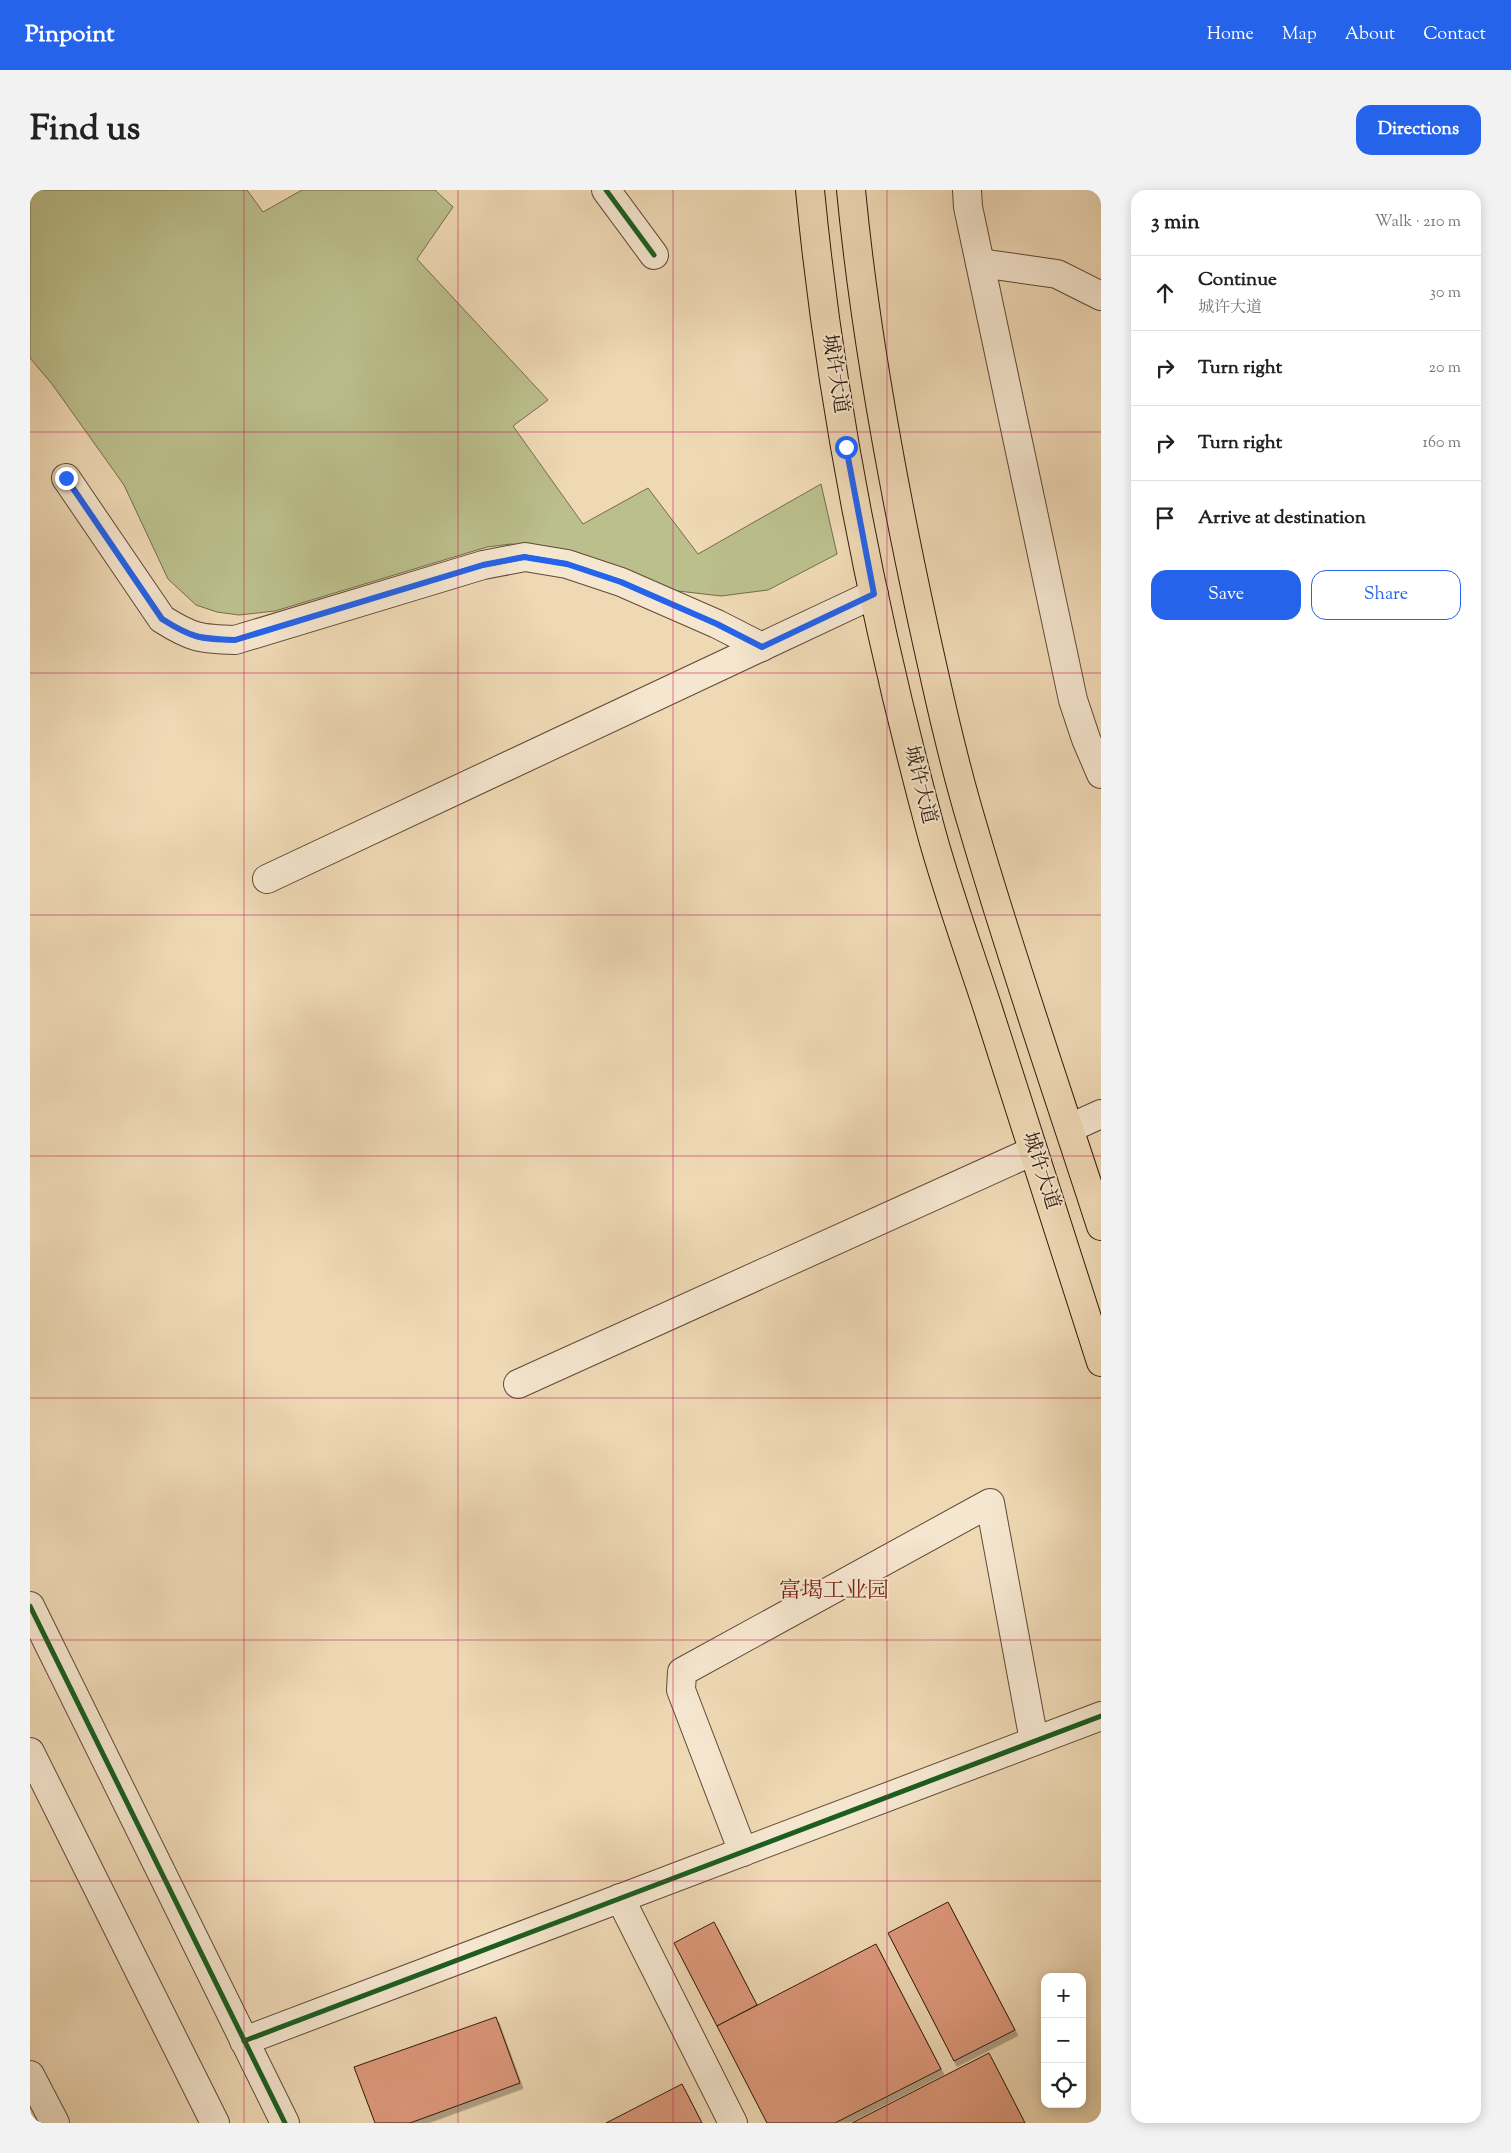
<!DOCTYPE html>
<html lang="en">
<head>
<meta charset="utf-8">
<style>
  body { margin:0; font-family:"Sorts Mill Goudy","Noto Serif SC",serif; background:#f2f2f2; color:#222 }
  .controls { position:absolute; right:15px; bottom:15px; display:grid; overflow:hidden; border-radius:10px; box-shadow:0 2px 12px #0003 }
  .controls button { width:45px; height:45px; display:grid; place-items:center; padding:0; border:0; border-bottom:1px solid #e0e0e0; background:#fff; color:#222; font:25px sans-serif }
  .stop { position:absolute; width:15px; height:15px; margin:-11px; border:4px solid #2563eb; border-radius:50%; background:#fff }
  .stop.end { background:#2563eb; border-color:#fff; box-shadow:0 1px 5px #0008 }
  .list { margin:0; padding:0; list-style:none }
  h2 { display:flex; justify-content:space-between; align-items:center; height:65px; margin:0; padding:0 20px; font-size:21px }
  h2 small { font-size:16px; font-weight:400; color:#767676 }
  .list li { display:grid; grid-template-columns:32px 1fr auto; gap:15px; align-items:center; box-sizing:border-box; height:75px; padding:0 20px; border-top:1px solid #e0e0e0 }
  .list b { display:block; font-size:19px; white-space:nowrap }
  .list p { margin:0; font-size:16px; white-space:nowrap; color:#767676 }
  .list em { font-size:16px; font-style:normal; color:#767676 }
  .actions { display:flex; gap:10px; padding:15px 20px }
  .actions a { flex:1; padding:11px 0; border:1px solid #2563eb; border-radius:15px; text-align:center; font-size:18px; color:#2563eb }
  .actions .main { background:#2563eb; color:#fff }
  .icon { flex:none; width:28px; height:28px; fill:none; stroke:currentColor; stroke-width:2; stroke-linecap:round; stroke-linejoin:round }
  .map { position:relative; flex:none; width:1071px; height:1933px; overflow:hidden; border-radius:15px }
  header { display:flex; align-items:center; gap:30px; box-sizing:border-box; height:70px; padding:0 25px; background:#2563eb; color:#fff }
  header strong { font-size:24px }
  nav { display:flex; gap:28px; margin-inline-start:auto; font-size:18px }
  .intro { display:flex; align-items:center; justify-content:space-between; box-sizing:border-box; height:120px; padding:0 30px }
  h1 { margin:0; font-size:35px }
  .button { padding:12px 22px; border-radius:15px; background:#2563eb; color:#fff; font-size:18px; font-weight:700 }
  main { display:flex; gap:30px; padding:0 30px }
  aside { flex:1; background:#fff; border-radius:15px; box-shadow:0 2px 12px #0003 }
  .map>svg:first-child { display:block }
  .green { fill:#bbbf8c; stroke:#766c4c }
  .building { fill:#de997b; stroke:#30190b; filter:url(#shadow) }
  .lines { fill:none; stroke-linecap:round; stroke-linejoin:round }
  .minor-casing { stroke:#604936; stroke-width:30 }
  .major-casing { stroke:#30190b; stroke-width:30 }
  .minor { stroke:#f5e6cf; stroke-width:28 }
  .major { stroke:#efd9b5; stroke-width:28 }
  .cycleway-casing { stroke:#f5e6cf; stroke-width:8 }
  .cycleway { stroke:#1b5e20; stroke-width:5 }
  .route { stroke:#2563eb; stroke-width:6 }
  .grid { fill:none; stroke:#c2185b; stroke-width:1; stroke-opacity:0.55 }
  .labels { text-anchor:middle; dominant-baseline:central; stroke-width:4; stroke-linejoin:round; paint-order:stroke }
  .street-label { font-size:20px; fill:#30190b; stroke:#f5e6cf }
  .quarter-label { font-size:22px; fill:#7a1f14; stroke:#f5e6cf }
</style>
</head>
<body>
<header>
<strong>Pinpoint</strong>
<nav><a>Home</a><a>Map</a><a>About</a><a>Contact</a></nav>
</header>
<div class="intro"><h1>Find us</h1><a class="button">Directions</a></div>
<main>
<div class="map">
<svg width="1071" height="1933" viewBox="0 0 1071 1933">
  <defs>
    <filter id="shadow"><feDropShadow dx="3" dy="5.5" stdDeviation="0" flood-color="#0004"/></filter>
  </defs>
  <rect width="100%" height="100%" fill="#efd9b5"/>
  <filter id="stains"><feTurbulence type="fractalNoise" baseFrequency=".004" numOctaves="4"/><feColorMatrix values="0 0 0 0 .2 0 0 0 0 .09 0 0 0 0 .02 0 0 0 .5 -.17"/></filter>
  <radialGradient id="worn" r=".72"><stop offset=".6" stop-color="#630" stop-opacity="0"/><stop offset="1" stop-color="#630" stop-opacity=".3"/></radialGradient>
  <polygon class="green" points="0,0 217,0 233,22 272,0 405,0 423,17 387,69 518,210 483,236 553,334 618,298 668,364 791,294 807,364 738,400 691,406 631,399 549,365 527,358 481,354 457,357 245,421 209,425 187,422 166,415 138,389 94,295 22,194 0,168"/>
  <g class="building">
    <polygon points="918,1712 985,1840 924,1871 858,1743"/>
    <polygon points="684,1732 727,1815 687,1836 644,1753"/>
    <polygon points="846,1754 911,1879 805,1933 737,1933 687,1836"/>
    <polygon points="466,1827 490,1893 380,1933 345,1933 324,1877"/>
    <polygon points="959,1863 995,1933 822,1933"/>
    <polygon points="652,1894 672,1933 576,1933"/>
  </g>
  <g class="lines">
    <g class="minor-casing">
      <g id="minor">
        <polyline points="576,0 624,65"/>
        <polyline points="937,0 938,17 1043,510 1056,549 1071,584"/>
        <polyline points="950,73 1027,84 1071,106"/>
        <path d="M36,288L132,429C162,448 170,449 205,450L453,375L495,367L537,374L591,392L687,434L732,457"/>
        <polyline points="237,689 844,404"/>
        <polyline points="1040,938 1071,924"/>
        <polyline points="488,1194 1003,961"/>
        <polyline points="0,1416 255,1933"/>
        <polyline points="0,1562 185,1933"/>
        <polyline points="713,1662 651,1500 652,1482 960,1313 1004,1551"/>
        <polyline points="590,1708 703,1933"/>
        <polyline points="214,1851 1071,1526"/>
        <polyline points="0,1885 25,1933"/>
      </g>
    </g>
    <g class="major-casing">
      <g id="major">
        <path d="M780,0C801,218 845,434 902,645C918,703 939,761 958,819C995,936 1033,1054 1071,1172"/>
        <path d="M821,0C835,146 862,291 893,434C908,502 923,571 943,637C982,771 1028,903 1071,1036"/>
      </g>
    </g>
    <use href="#minor" class="minor"/>
    <use href="#major" class="major"/>
    <g class="cycleway-casing">
      <g id="cycleway">
        <polyline points="576,0 624,65"/>
        <path d="M36,288L132,429C162,448 170,449 205,450L453,375L495,367L537,374L591,392L687,434L732,457"/>
        <polyline points="0,1416 255,1933"/>
        <polyline points="214,1851 1071,1526"/>
      </g>
    </g>
    <use href="#cycleway" class="cycleway"/>
  </g>
  <g class="lines">
    <path class="route" d="M36,288L132,429C162,448 170,449 205,450L453,375L494,367L537,374L591,392L687,434L732,457L844,404L816,257"/>
  </g>
  <path class="grid" d="M214,0V1933M428,0V1933M643,0V1933M857,0V1933M0,242H1071M0,483H1071M0,725H1071M0,966H1071M0,1208H1071M0,1450H1071M0,1691H1071"/>
  <g class="labels">
    <g class="street-label">
      <text transform="translate(804 184) rotate(81)">城许大道</text>
      <text transform="translate(889 595) rotate(76)">城许大道</text>
      <text transform="translate(1010 981) rotate(72)">城许大道</text>
    </g>
    <g class="quarter-label">
      <text x="804" y="1402">富堨工业园</text>
    </g>
  </g>
  <rect width="100%" height="100%" filter="url(#stains)"/>
  <rect width="100%" height="100%" fill="url(#worn)"/>
</svg>
<div class="controls">
<button>+</button>
<button>−</button>
<button><svg class="icon" aria-label="locate" viewBox="0 0 24 24"><circle cx="12" cy="12" r="6"/><path d="M12 2v4M12 18v4M2 12h4M18 12h4"/></svg></button>
</div>
<div class="stop" style="left:816px;top:257px"></div>
<div class="stop end" style="left:36px;top:288px"></div>
</div>
<aside>
<h2>3 min<small>Walk · 210 m</small></h2>
<ul class="list">
<li><svg class="icon" aria-label="ahead" viewBox="0 0 24 24"><path d="M12 20V5M6 11l6-6 6 6"/></svg><div><b>Continue</b><p>城许大道</p></div><em>30 m</em></li>
<li><svg class="icon" aria-label="right" viewBox="0 0 24 24"><path d="M7 20v-9h11M14 6l5 5-5 5"/></svg><div><b>Turn right</b></div><em>20 m</em></li>
<li><svg class="icon" aria-label="right" viewBox="0 0 24 24"><path d="M7 20v-9h11M14 6l5 5-5 5"/></svg><div><b>Turn right</b></div><em>160 m</em></li>
<li><svg class="icon" aria-label="arrive" viewBox="0 0 24 24"><path d="M6 21V4h12l-3 4 3 4H6"/></svg><div><b>Arrive at destination</b></div></li>
</ul>
<div class="actions"><a class="main">Save</a><a>Share</a></div>
</aside>
</main>
</body>
</html>
